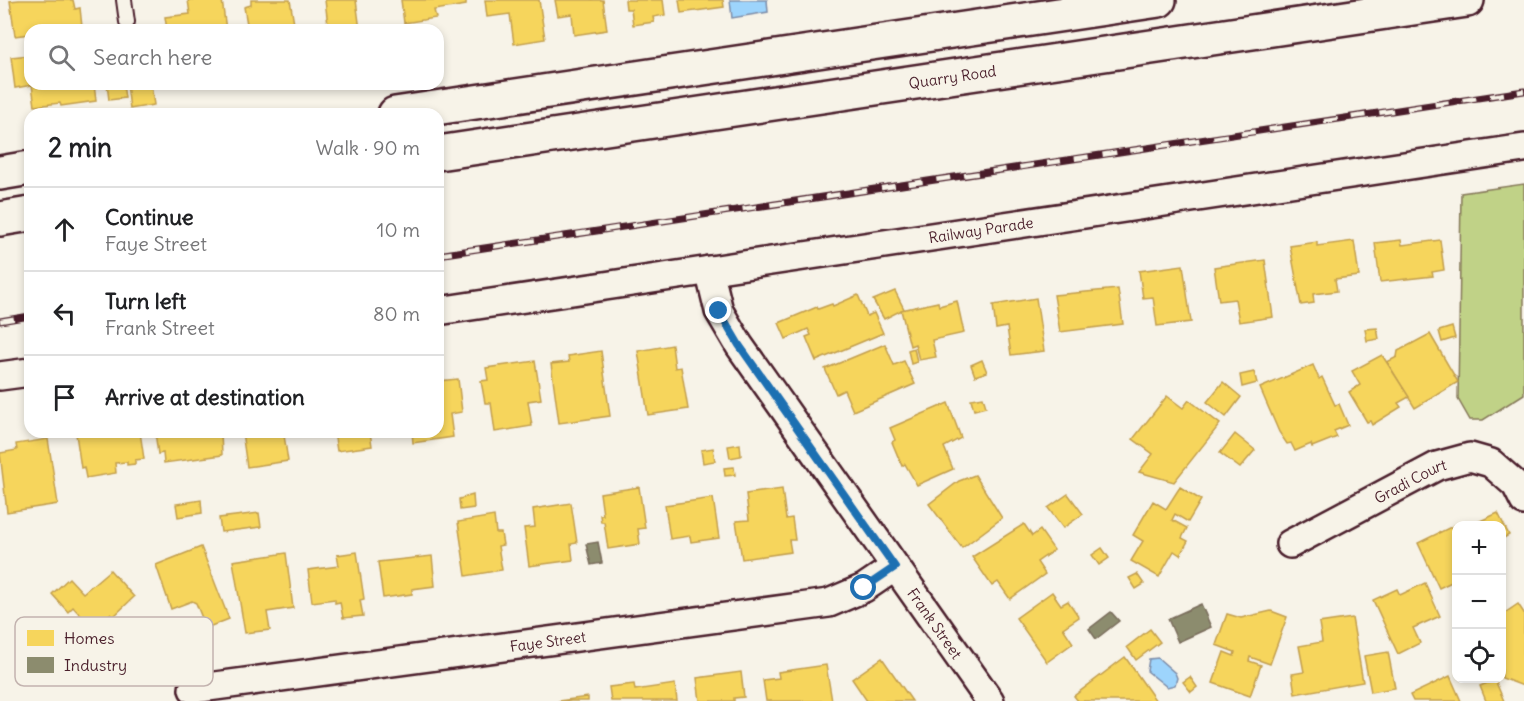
<!DOCTYPE html>
<html lang="en">
<head>
<meta charset="utf-8">
<style>
  body { margin:0; font-family:Delius,sans-serif; background:#f2f2f2; color:#202124 }
  .controls { position:absolute; right:18px; bottom:18px; display:grid; overflow:hidden; border-radius:12px; box-shadow:0 3px 9px #0003 }
  .controls button { width:54px; height:54px; display:grid; place-items:center; padding:0; border:0; border-bottom:2px solid #e0e0e0; background:#fff; color:#202124; font:30px sans-serif }
  .stop { position:absolute; width:18px; height:18px; margin:-14px; border:4px solid #1f6fb2; border-radius:50%; background:#fff }
  .stop.end { background:#1f6fb2; border-color:#fff; box-shadow:0 2px 6px #0008 }
  .list { margin:0; padding:0; list-style:none }
  h2 { display:flex; justify-content:space-between; align-items:center; height:78px; margin:0; padding:0 24px; font-size:26px }
  h2 small { font-size:20px; font-weight:400; color:#757577 }
  .list li { display:grid; grid-template-columns:39px 1fr auto; gap:18px; align-items:center; box-sizing:border-box; height:84px; padding:0 24px; border-top:2px solid #e0e0e0 }
  .list b { display:block; font-size:22px; white-space:nowrap }
  .list p { margin:0; font-size:20px; white-space:nowrap; color:#757577 }
  .list em { font-size:20px; font-style:normal; color:#757577 }
  .icon { flex:none; width:33px; height:33px; fill:none; stroke:currentColor; stroke-width:2; stroke-linecap:round; stroke-linejoin:round }
  .map { position:relative; flex:none; width:1524px; height:701px; overflow:hidden }
  .search { position:absolute; background:#fff; box-shadow:0 3px 9px #0003; left:24px; top:24px; width:420px; height:66px; display:flex; align-items:center; gap:15px; box-sizing:border-box; padding:0 21px; border-radius:18px; color:#757577; font-size:22px }
  .panel { position:absolute; background:#fff; box-shadow:0 3px 9px #0003; left:24px; top:108px; width:420px; height:330px; border-radius:18px }
  .map>svg:first-child { display:block }
  .green { fill:#c0d287; stroke:#857859; stroke-width:1.5 }
  .water { fill:#9dd4fc; stroke:#7c8ca8; stroke-width:1.5 }
  .homes { fill:#f6d55c; stroke:#c29e4d; stroke-width:1.5 }
  .industry { fill:#8c8c6e; stroke:#786b5a; stroke-width:1.5 }
  .lines { fill:none; stroke-linecap:round; stroke-linejoin:round }
  .service-casing { stroke:#4a1f2b; stroke-width:18 }
  .minor-casing { stroke:#4a1f2b; stroke-width:32 }
  .primary-casing { stroke:#4a1f2b; stroke-width:38 }
  .service { stroke:#f7f3e8; stroke-width:14 }
  .minor { stroke:#f7f3e8; stroke-width:27 }
  .primary { stroke:#f7f3e8; stroke-width:33 }
  .rail-casing { stroke:#4a1f2b; stroke-width:7 }
  .rail { stroke:#f7f3e8; stroke-width:4.5; stroke-dasharray:14; stroke-linecap:butt }
  .route { stroke:#1f6fb2; stroke-width:8 }
  .labels { text-anchor:middle; dominant-baseline:central; stroke-width:6; stroke-linejoin:round; paint-order:stroke }
  .street-label { font-size:15px; fill:#4a1f2b; stroke:#f7f3e8 }
  .key { fill:#f7f3e8; stroke:#c3b3af; stroke-width:1.5 }
  .key-label { font-size:16px; fill:#4a1f2b }
</style>
</head>
<body>
<div class="map">
<svg width="1524" height="701" viewBox="0 0 1524 701">
  <rect width="100%" height="100%" fill="#f7f3e8"/>
  <filter id="ink" filterUnits="userSpaceOnUse"><feTurbulence type="fractalNoise" baseFrequency=".0167" numOctaves="2"/><feDisplacementMap in="SourceGraphic" scale="12" xChannelSelector="R" yChannelSelector="G"/><feConvolveMatrix kernelMatrix="1 2 1 2 8 2 1 2 1" color-interpolation-filters="sRGB"/></filter>
  <g filter="url(#ink)">
    <polygon class="green" points="1524,184 1524,394 1483,420 1470,420 1458,399 1461,193"/>
    <g class="water">
      <polygon points="730,0 767,0 768,12 732,18"/>
      <polygon points="1158,658 1175,673 1177,678 1175,685 1167,687 1147,671 1149,659"/>
    </g>
    <g class="homes">
      <polygon points="19,0 73,0 75,9 80,8 82,27 30,30 30,34 15,36 10,1"/>
      <polygon points="188,0 222,0 226,30 167,30 165,17 190,14"/>
      <polygon points="251,0 290,0 295,30 248,30 244,7 251,5"/>
      <polygon points="325,0 356,0 360,30 334,30 333,24 328,25"/>
      <polygon points="401,0 466,0 466,5 434,10 436,18 404,23"/>
      <polygon points="485,0 539,0 545,39 514,44 510,14 487,17"/>
      <polygon points="555,0 603,0 607,30 574,35 572,14 558,16"/>
      <polygon points="625,0 663,0 665,15 653,17 654,22 633,25 631,9 626,9"/>
      <polygon points="679,0 723,0 724,7 681,13"/>
      <polygon points="30,55 30,84 94,84 96,101 61,106 60,103 35,106 32,85 15,88 11,57"/>
      <polygon points="107,84 123,84 125,98 109,100"/>
      <polygon points="127,84 151,84 154,105 130,109"/>
      <polygon points="1401,240 1402,245 1440,240 1444,270 1432,272 1433,276 1380,282 1375,243"/>
      <polygon points="1354,241 1359,276 1335,279 1337,291 1313,294 1314,303 1301,305 1290,246 1317,242 1317,246"/>
      <polygon points="1265,260 1273,317 1239,322 1235,299 1219,301 1214,267"/>
      <polygon points="1183,265 1191,322 1157,326 1153,297 1143,298 1139,271"/>
      <polygon points="1118,289 1123,324 1060,332 1054,295"/>
      <polygon points="895,291 904,309 884,319 873,300"/>
      <polygon points="858,295 867,316 874,313 883,333 816,361 806,337 811,335 808,329 786,339 779,323 817,307 818,309 832,304 833,306"/>
      <polygon points="1036,298 1044,351 1011,355 1007,327 996,329 993,305"/>
      <polygon points="957,301 964,333 932,340 936,357 919,360 915,344 910,346 901,310 938,302 939,306"/>
      <polygon points="1452,327 1455,338 1442,342 1439,331"/>
      <polygon points="1377,328 1379,339 1367,341 1365,329"/>
      <polygon points="1430,334 1458,382 1415,408 1387,362 1397,357 1398,351"/>
      <polygon points="885,344 894,365 904,361 915,384 853,411 844,390 836,394 825,369"/>
      <polygon points="672,345 675,368 681,367 688,409 648,415 638,351"/>
      <polygon points="914,348 917,362 911,364 908,350"/>
      <polygon points="601,351 610,416 559,423 551,364 569,362 568,356"/>
      <polygon points="1382,355 1409,397 1398,403 1401,407 1372,425 1370,421 1367,422 1349,392 1360,385 1352,371"/>
      <polygon points="982,360 987,372 975,376 971,365"/>
      <polygon points="535,361 541,399 528,401 532,426 495,432 491,403 485,403 481,381 488,380 486,368"/>
      <polygon points="1313,365 1319,379 1322,377 1335,405 1339,404 1348,425 1334,431 1337,437 1312,447 1311,444 1295,451 1291,443 1287,444 1279,432 1260,388"/>
      <polygon points="1254,372 1257,383 1242,387 1240,375"/>
      <polygon points="458,379 462,412 450,414 453,437 413,443 412,432 438,432 438,381"/>
      <polygon points="1223,382 1241,397 1226,417 1207,402"/>
      <polygon points="1167,396 1183,408 1189,400 1220,424 1174,482 1139,472 1153,454 1133,439"/>
      <polygon points="983,397 986,407 974,410 971,399"/>
      <polygon points="948,403 961,438 944,447 953,469 917,485 905,464 902,466 892,442 895,440 890,428"/>
      <polygon points="93,432 140,432 144,459 135,460 135,464 127,465 127,462 115,463 116,473 86,478 84,467 81,468 76,434"/>
      <polygon points="155,432 221,432 222,455 164,463 163,453 158,454"/>
      <polygon points="242,432 294,432 284,435 288,461 247,467"/>
      <polygon points="334,432 370,432 372,446 337,451"/>
      <polygon points="1235,434 1255,450 1240,468 1220,453"/>
      <polygon points="48,439 58,504 7,512 0,453 17,450 16,444"/>
      <polygon points="740,444 741,456 730,458 728,446"/>
      <polygon points="713,448 715,461 703,463 701,450"/>
      <polygon points="734,467 735,475 725,476 724,468"/>
      <polygon points="975,475 1002,518 962,548 929,504 959,481"/>
      <polygon points="639,487 645,528 638,529 640,544 608,549 604,522 601,522 600,515 603,515 600,493"/>
      <polygon points="1180,487 1201,500 1188,522 1175,514 1172,520 1187,528 1182,538 1188,541 1180,555 1174,551 1159,577 1131,561 1143,541 1133,535 1153,501 1166,509"/>
      <polygon points="782,489 786,519 792,518 795,540 789,540 791,552 742,559 736,521 749,520 746,494"/>
      <polygon points="1068,494 1083,514 1063,528 1048,508"/>
      <polygon points="473,495 474,508 460,510 459,499"/>
      <polygon points="713,498 719,538 691,542 690,536 670,539 665,505"/>
      <polygon points="201,500 202,513 178,517 176,504"/>
      <polygon points="571,503 577,543 571,544 573,560 529,566 524,528 535,527 533,509"/>
      <polygon points="259,513 261,527 221,532 219,518"/>
      <polygon points="1498,513 1509,535 1502,539 1502,526 1469,526"/>
      <polygon points="494,516 496,533 501,533 503,545 498,546 502,570 466,576 458,522"/>
      <polygon points="1461,522 1462,526 1456,526 1456,580 1439,588 1418,543"/>
      <polygon points="1024,524 1032,536 1040,530 1054,550 1037,562 1045,574 1010,599 998,582 992,586 972,557"/>
      <polygon points="201,547 229,619 206,628 196,603 192,601 171,609 156,565"/>
      <polygon points="1102,548 1109,558 1099,565 1092,555"/>
      <polygon points="357,552 364,599 360,600 363,616 343,618 340,602 335,603 335,599 312,602 308,570 339,566 337,555"/>
      <polygon points="286,553 293,608 267,612 270,630 245,633 233,561"/>
      <polygon points="432,556 435,586 412,589 412,594 383,598 378,562"/>
      <polygon points="110,570 134,597 113,617 110,614 93,629 73,607 68,612 52,594 69,578 83,593"/>
      <polygon points="1137,574 1144,584 1136,589 1129,578"/>
      <polygon points="1425,583 1440,616 1413,628 1420,643 1398,654 1373,600 1397,589 1400,595"/>
      <polygon points="1052,592 1061,605 1068,601 1079,617 1063,628 1073,643 1047,662 1016,618"/>
      <polygon points="1518,604 1524,613 1523,686 1502,678 1502,615"/>
      <polygon points="1271,611 1287,617 1270,664 1250,657 1249,661 1261,665 1250,696 1213,683 1224,652 1234,656 1235,652 1216,645 1227,614 1241,618"/>
      <polygon points="1352,618 1363,682 1295,694 1292,674 1304,672 1299,646 1322,642 1319,623"/>
      <polygon points="1150,629 1160,642 1136,660 1127,647"/>
      <polygon points="1388,652 1395,688 1371,692 1364,656"/>
      <polygon points="1125,657 1156,701 1078,701 1074,696"/>
      <polygon points="882,658 912,701 867,701 852,679"/>
      <polygon points="826,665 832,701 766,701 763,680 779,678 778,672"/>
      <polygon points="741,672 744,697 734,698 734,701 700,701 697,678"/>
      <polygon points="1450,676 1461,701 1413,701 1410,695"/>
      <polygon points="1190,677 1197,687 1191,692 1183,682"/>
      <polygon points="1495,680 1504,701 1486,701 1480,686"/>
      <polygon points="634,684 635,690 675,684 677,701 611,701 609,687"/>
      <polygon points="588,697 588,701 558,701"/>
    </g>
    <g class="industry">
      <polygon points="598,542 602,563 591,565 586,544"/>
      <polygon points="1201,604 1211,627 1178,642 1168,619"/>
      <polygon points="1111,612 1119,621 1096,639 1089,629"/>
    </g>
    <g class="lines">
      <g class="service-casing">
        <polyline id="service" points="124,0 127,22"/>
      </g>
      <g class="minor-casing">
        <g id="minor">
          <path id="s1" d="M709,270L719,311L739,345L990,701"/>
          <path id="s2" d="M438,311L1524,148"/>
          <polyline points="0,376 30,372"/>
          <path id="s3" d="M1290,544L1437,466L1470,457L1491,463L1516,485L1524,501"/>
          <path id="s4" d="M193,689L829,603L864,588L895,567"/>
        </g>
      </g>
      <g class="primary-casing">
        <g id="primary">
          <polyline points="395,114 1159,0"/>
          <path id="s5" d="M438,153L1467,0"/>
          <polyline points="0,173 30,168"/>
          <polyline points="0,219 30,214"/>
        </g>
      </g>
      <use href="#service" class="service"/>
      <use href="#minor" class="minor"/>
      <use href="#primary" class="primary"/>
      <g class="rail-casing">
        <g id="rail">
          <polyline points="438,255 1524,91"/>
          <polyline points="0,321 30,316"/>
        </g>
      </g>
      <use href="#rail" class="rail"/>
    </g>
  </g>
  <g class="lines" filter="url(#ink)">
    <polyline class="route" points="719,311 739,345 895,567 864,588"/>
  </g>
  <g class="labels">
    <g class="street-label">
      <text stroke="none"><textPath href="#s5" startOffset="520">Quarry Road</textPath></text>
      <text stroke="none"><textPath href="#s2" startOffset="549">Railway Parade</textPath></text>
      <text stroke="none"><textPath href="#s3" startOffset="136">Gradi Court</textPath></text>
      <text stroke="none"><textPath href="#s1" startOffset="422">Frank Street</textPath></text>
      <text stroke="none"><textPath href="#s4" startOffset="358">Faye Street</textPath></text>
    </g>
  </g>
  <rect x="15" y="617" width="198" height="69" rx="9" class="key"/>
  <rect x="27" y="630" width="27" height="16" fill="#f6d55c"/>
  <rect x="27" y="657" width="27" height="16" fill="#8c8c6e"/>
  <g class="key-label">
    <text x="64" y="644">Homes</text>
    <text x="64" y="671">Industry</text>
  </g>
</svg>
<div class="controls">
<button>+</button>
<button>−</button>
<button><svg class="icon" aria-label="locate" viewBox="0 0 24 24"><circle cx="12" cy="12" r="6"/><path d="M12 2v4M12 18v4M2 12h4M18 12h4"/></svg></button>
</div>
<div class="stop" style="left:864px;top:588px"></div>
<div class="stop end" style="left:719px;top:311px"></div>
<div class="search"><svg class="icon" aria-label="search" viewBox="0 0 24 24"><circle cx="10" cy="10" r="6"/><path d="M15 15l6 6"/></svg>Search here</div>
<section class="panel">
<h2>2 min<small>Walk · 90 m</small></h2>
<ul class="list">
<li><svg class="icon" aria-label="ahead" viewBox="0 0 24 24"><path d="M12 20V5M6 11l6-6 6 6"/></svg><div><b>Continue</b><p>Faye Street</p></div><em>10 m</em></li>
<li><svg class="icon" aria-label="left" viewBox="0 0 24 24"><path d="M17 20v-9H6M10 6l-5 5 5 5"/></svg><div><b>Turn left</b><p>Frank Street</p></div><em>80 m</em></li>
<li><svg class="icon" aria-label="arrive" viewBox="0 0 24 24"><path d="M6 21V4h12l-3 4 3 4H6"/></svg><div><b>Arrive at destination</b></div></li>
</ul>
</section>
</div>
</body>
</html>
